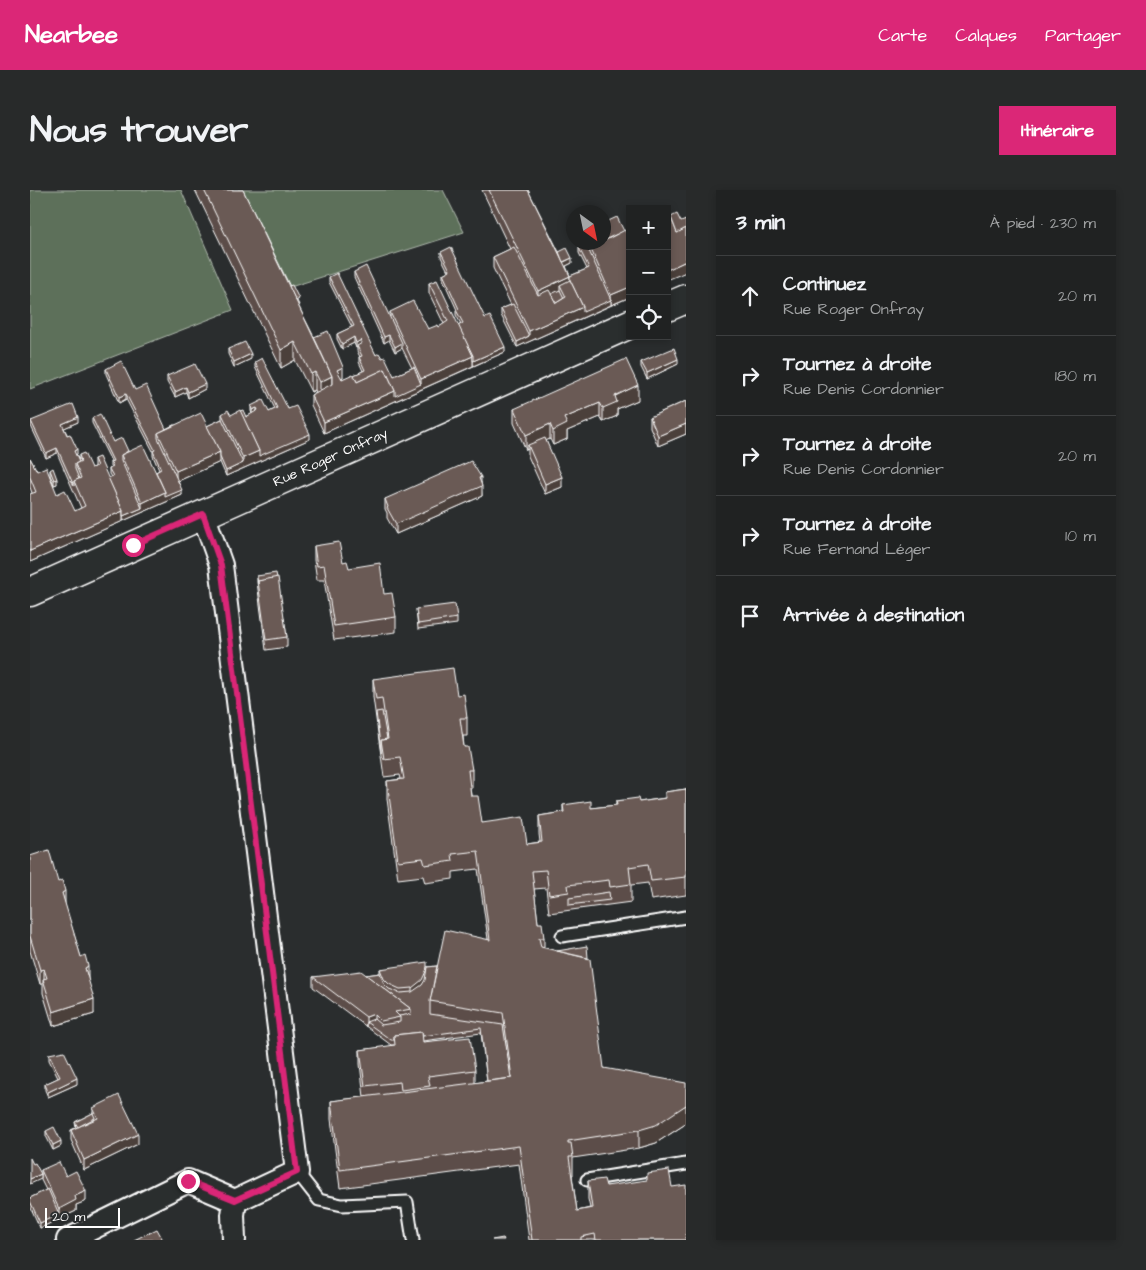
<!DOCTYPE html>
<html lang="fr">
<head>
<meta charset="utf-8">
<style>
  body { margin:0; font-family:"Architects Daughter",sans-serif; background:#282a2a; color:#f1f3f6 }
  .controls { position:absolute; right:15px; top:15px; display:grid; overflow:hidden; border-radius:0px; box-shadow:0 2px 8px #0003 }
  .controls button { width:45px; height:45px; display:grid; place-items:center; padding:0; border:0; border-bottom:1px solid #3d3f40; background:#202222; color:#f1f3f6; font:25px sans-serif }
  .compass { position:absolute; left:536px; top:15px; width:45px; height:45px; border-radius:50%; background:#202222; box-shadow:0 2px 8px #0003; rotate:147deg }
  .scale { position:absolute; left:15px; bottom:12px; width:75px; box-sizing:border-box; padding-left:5px; border:2px solid #fff; border-top:0; font-size:14px; line-height:18px; white-space:nowrap; color:#fff; -webkit-text-stroke:4px #2a2d2e; paint-order:stroke }
  .stop { position:absolute; width:15px; height:15px; margin:-11px; border:4px solid #db2777; border-radius:50%; background:#fff }
  .stop.end { background:#db2777; border-color:#fff; box-shadow:0 1px 5px #0008 }
  .list { margin:0; padding:0; list-style:none }
  h2 { display:flex; justify-content:space-between; align-items:center; height:65px; margin:0; padding:0 20px; font-size:21px }
  h2 small { font-size:16px; font-weight:400; color:#a2a4a5 }
  .list li { display:grid; grid-template-columns:32px 1fr auto; gap:15px; align-items:center; box-sizing:border-box; height:80px; padding:0 20px; border-top:1px solid #3d3f40 }
  .list b { display:block; font-size:19px; white-space:nowrap }
  .list p { margin:0; font-size:16px; white-space:nowrap; color:#a2a4a5 }
  .list em { font-size:16px; font-style:normal; color:#a2a4a5 }
  .icon { flex:none; width:28px; height:28px; fill:none; stroke:currentColor; stroke-width:2; stroke-linecap:round; stroke-linejoin:round }
  .map { position:relative; flex:none; width:656px; height:1050px; overflow:hidden; border-radius:0px }
  header { display:flex; align-items:center; gap:30px; box-sizing:border-box; height:70px; padding:0 25px; background:#db2777; color:#fff }
  header strong { font-size:24px }
  nav { display:flex; gap:28px; margin-inline-start:auto; font-size:18px }
  .intro { display:flex; align-items:center; justify-content:space-between; box-sizing:border-box; height:120px; padding:0 30px }
  h1 { margin:0; font-size:35px }
  .button { padding:12px 22px; border-radius:0px; background:#db2777; color:#fff; font-size:18px; font-weight:700 }
  main { display:flex; gap:30px; padding:0 30px }
  aside { flex:1; background:#202222; border-radius:0px; box-shadow:0 2px 8px #0003 }
  .map>svg:first-child { display:block }
  .green { fill:#5d705a; stroke:#aeb8ac }
  .lines { fill:none; stroke-linecap:round; stroke-linejoin:round }
  .lane-casing { stroke:#fff; stroke-width:15 }
  .street-casing { stroke:#fff; stroke-width:26 }
  .secondary-casing { stroke:#fff; stroke-width:31 }
  .lane { stroke:#2a2d2e; stroke-width:11 }
  .street { stroke:#2a2d2e; stroke-width:22 }
  .secondary { stroke:#2a2d2e; stroke-width:28 }
  .wall { fill:#5c4d48; stroke:#fff; fill-rule:evenodd }
  .shaded-wall { fill:#4b3f3b; stroke:#fff }
  .building { fill:#6b5a54; stroke:#fff }
  .route { stroke:#db2777; stroke-width:6 }
  .labels { text-anchor:middle; dominant-baseline:central; stroke-width:4.5; stroke-linejoin:round; paint-order:stroke }
  .street-label { font-size:14px; fill:#fff; stroke:#2a2d2e }
</style>
</head>
<body>
<header>
<strong>Nearbee</strong>
<nav><a>Carte</a><a>Calques</a><a>Partager</a></nav>
</header>
<div class="intro"><h1>Nous trouver</h1><a class="button">Itinéraire</a></div>
<main>
<div class="map">
<svg width="656" height="1050" viewBox="0 0 656 1050">
  <rect width="100%" height="100%" fill="#2a2d2e"/>
  <filter id="ink" filterUnits="userSpaceOnUse"><feTurbulence type="fractalNoise" baseFrequency=".02" numOctaves="2"/><feDisplacementMap in="SourceGraphic" scale="10" xChannelSelector="R" yChannelSelector="G"/><feConvolveMatrix kernelMatrix="1 2 1 2 8 2 1 2 1" color-interpolation-filters="sRGB"/></filter>
  <g filter="url(#ink)">
    <g class="green">
      <polygon points="0,0 151,0 203,120 0,199"/>
      <polygon points="208,0 413,0 434,42 257,98"/>
    </g>
    <g class="lines">
      <g class="lane-casing">
        <g id="lane">
          <polyline points="532,746 656,727"/>
          <polyline points="267,982 289,1010 312,1015 377,1012 383,1050"/>
          <polyline points="557,990 656,974"/>
        </g>
      </g>
      <g class="street-casing">
        <g id="street">
          <polyline points="173,324 191,375 267,982 205,1011"/>
          <polyline points="38,1050 158,991 205,1011"/>
          <polyline points="204,1050 203,1025 205,1011"/>
        </g>
      </g>
      <g class="secondary-casing">
        <g id="secondary">
          <polyline points="637,117 656,109"/>
          <path id="s1" d="M0,402L600,134"/>
        </g>
      </g>
      <use href="#lane" class="lane"/>
      <use href="#street" class="street"/>
      <use href="#secondary" class="secondary"/>
    </g>
    <g class="wall">
      <polygon points="165,0 213,0 269,115 268,115 284,147 313,187 311,188 312,189 324,185 333,181 329,172 329,167 330,167 327,161 327,157 326,158 324,153 312,159 307,149 307,144 322,137 299,92 299,87 346,165 364,186 382,178 372,158 365,162 359,150 354,153 324,87 324,82 360,127 360,122 398,139 409,137 414,134 399,103 399,93 428,136 431,134 426,125 426,120 427,120 413,89 413,84 418,81 411,67 411,62 455,128 475,162 294,243 281,215 281,205 286,202 285,200 281,202 265,170 251,178"/>
      <polygon points="452,0 498,0 529,62 542,73 536,76 540,86 557,79 549,63 549,58 560,62 560,57 574,52 574,33 600,107 487,157 471,125 471,119 481,115 463,78 463,67 480,59"/>
      <polygon points="198,159 221,169 204,177 198,164"/>
      <polygon points="225,172 280,249 196,286 190,272 148,291 152,305 0,372 2,303 0,297 0,268 7,281 27,304 45,321 51,318 27,263 16,268 1,236 1,231 48,232 34,238 47,264 46,265 49,270 49,265 61,278 64,277 64,269 78,288 81,287 79,284 79,279 81,278 80,277 80,272 81,271 62,233 62,228 83,252 98,261 126,282 129,280 123,266 123,261 96,209 89,213 76,184 76,179 105,200 136,239 144,235 177,236 192,229 192,224 216,227 222,224 221,221 221,216 239,222 245,219 225,177"/>
      <polygon points="611,172 648,174 617,189 611,177"/>
      <polygon points="137,186 175,199 158,208 156,202 145,207 137,192"/>
      <polygon points="608,210 587,219 587,226 573,232 570,227 537,241 537,249 523,255 520,249 516,250 532,297 515,304 498,266 498,259 496,260 484,233 484,219"/>
      <polygon points="656,211 656,244 628,256 620,237 620,227"/>
      <polygon points="20,280 27,294 24,295 20,285"/>
      <polygon points="451,292 452,306 366,344 357,328 357,323 355,319 355,309"/>
      <polygon points="284,356 313,372 319,378 354,404 366,427 366,442 304,450 294,390 287,390 284,370"/>
      <polygon points="227,386 247,388 257,447 257,457 236,460 227,392"/>
      <polygon points="386,419 427,428 427,434 388,439"/>
      <path d="M343,489L427,505L437,528V546H433L434,557L442,580V598H440L441,606L452,633L497,654L510,652L509,644V626L533,622V615L561,618L586,615V611L609,612L635,608V602L656,599V705L621,710L618,693L601,695V712L519,723L516,698L504,699L508,733L514,748V758L574,878L654,935L626,953L609,958L543,968V985H542L547,1021L560,1018L558,1009V991L576,996L642,997L656,1050H499L489,974L310,998L301,929V911L334,907L330,874V860L364,856V855H361L283,797V787L336,785L350,783V779L397,777L407,776L458,749L448,679L423,682V689L395,693L393,686L368,689L357,609V591L371,589L370,585L354,587L343,507ZM451,843L457,891L445,893V880L393,852V851Z"/>
      <polygon points="0,666 35,715 58,790 64,824 23,836 13,803 13,794 10,794 0,761"/>
      <polygon points="19,864 47,894 18,907 15,900 15,894 28,888 19,870"/>
      <polygon points="63,918 108,954 54,980 41,950 41,940 46,938 45,932 63,923"/>
      <polygon points="16,941 31,956 23,960 16,946"/>
      <polygon points="11,980 36,986 56,1011 46,1015 46,1021 10,1038 0,1016 0,1008 16,1000 11,990"/>
    </g>
    <g class="shaded-wall">
      <polygon points="542,68 542,73 530,79 530,74"/>
      <polygon points="656,71 656,82 637,90 637,80"/>
      <polygon points="540,86 540,100 530,95 530,105 508,115 508,101"/>
      <polygon points="600,97 600,107 581,115 581,105"/>
      <polygon points="581,110 581,115 487,157 487,152 499,146 499,141 553,117"/>
      <polygon points="359,145 359,150 354,153 354,147"/>
      <polygon points="324,147 324,153 312,159 312,154"/>
      <polygon points="331,150 331,156 326,158 326,153"/>
      <polygon points="265,152 265,170 251,178 251,160"/>
      <polygon points="372,153 372,158 365,162 365,157"/>
      <polygon points="475,157 475,162 443,176 443,171"/>
      <polygon points="221,164 221,169 204,177 204,172"/>
      <polygon points="443,166 443,176 294,243 294,232 365,201 391,194 391,189"/>
      <polygon points="648,169 648,174 617,189 617,183"/>
      <polygon points="313,177 313,187 307,190 307,180"/>
      <polygon points="285,182 285,200 281,202 281,184"/>
      <polygon points="302,186 302,204 290,210 290,192"/>
      <polygon points="175,194 175,199 158,208 158,202"/>
      <polygon points="608,195 608,210 587,219 587,226 573,232 573,218 585,206"/>
      <polygon points="156,197 156,202 145,207 145,202"/>
      <polygon points="96,204 96,209 89,213 89,207"/>
      <polygon points="570,213 570,227 537,241 537,249 523,255 523,241 534,228"/>
      <polygon points="227,218 227,223 222,225 222,220"/>
      <polygon points="48,227 48,232 32,239 32,234"/>
      <polygon points="520,234 520,249 499,258 498,255 498,259 496,260 496,245"/>
      <polygon points="656,234 656,244 628,256 628,246"/>
      <polygon points="280,244 280,249 196,286 196,281 213,273 213,268 229,261"/>
      <polygon points="27,258 27,263 16,268 16,263"/>
      <polygon points="47,259 47,264 44,266 44,261"/>
      <polygon points="190,262 190,272 146,292 146,281"/>
      <polygon points="451,287 451,297 452,296 452,306 366,344 366,334"/>
      <polygon points="532,287 532,297 515,304 515,294"/>
      <polygon points="27,289 27,294 24,295 24,290"/>
      <polygon points="152,300 152,305 93,331 93,326 112,318 112,313 135,302"/>
      <polygon points="93,321 93,331 0,372 0,361"/>
      <polygon points="35,701 35,716 32,703"/>
      <polygon points="58,776 58,791 55,778"/>
      <polygon points="14,779 14,792 13,789 13,794 10,794 10,780"/>
      <polygon points="397,779 397,789 382,808 382,798"/>
      <polygon points="64,809 64,824 23,836 23,822"/>
      <polygon points="344,824 344,834 336,832 336,837 336,827"/>
      <polygon points="47,888 47,894 18,907 18,902"/>
      <polygon points="656,915 656,933 654,935 626,953 609,958 609,940"/>
      <polygon points="108,944 108,954 54,980 54,970"/>
      <polygon points="31,951 31,956 23,960 23,955"/>
      <polygon points="11,984 11,989 0,994 0,989"/>
      <polygon points="56,1001 56,1011 46,1015 46,1021 10,1038 10,1033 29,1024 29,1019 45,1006"/>
    </g>
    <g class="building">
      <polygon points="174,0 213,0 302,186 290,192 285,182 281,184 265,152 251,160"/>
      <polygon points="459,0 498,0 540,86 508,101"/>
      <polygon points="639,23 647,43 656,38 656,71 637,80 637,24"/>
      <polygon points="647,24 651,32 656,30 656,38 647,43 641,27"/>
      <polygon points="587,27 594,41 574,50 574,33"/>
      <polygon points="595,40 600,51 600,97 581,105 560,57 570,52 574,52 574,51"/>
      <polygon points="556,54 581,110 553,122 553,117 540,90 540,86 559,78 549,58"/>
      <polygon points="421,57 455,128 460,126 475,157 443,171 443,166 428,136 433,133 426,120 429,119 413,84 420,80 411,62"/>
      <polygon points="484,57 508,105 519,100 526,113 536,107 530,95 540,90 553,117 499,141 463,67"/>
      <polygon points="537,58 542,68 533,72 529,62"/>
      <polygon points="336,76 372,153 365,157 359,145 354,147 324,82"/>
      <polygon points="307,83 346,165 349,163 352,168 355,167 364,186 384,177 391,194 365,206 365,201 355,179 327,192 324,185 335,180 329,167 332,166 327,156 332,153 331,150 326,153 324,147 312,154 307,144 324,136 299,87"/>
      <polygon points="407,90 443,166 391,189 360,122 383,111 398,139 408,135 409,137 418,131 399,93"/>
      <polygon points="262,95 269,109 266,111 259,96"/>
      <polygon points="530,100 534,108 526,113 521,104"/>
      <polygon points="483,114 499,146 487,152 471,119"/>
      <polygon points="298,141 313,177 307,180 312,189 323,184 327,192 355,179 365,201 294,232 281,205 302,194 302,186 284,147"/>
      <polygon points="215,152 221,164 204,172 198,159"/>
      <polygon points="644,158 648,169 617,183 611,172"/>
      <polygon points="232,168 258,219 266,216 280,244 229,266 229,261 210,221 213,220 216,227 228,220 227,218 222,220 221,216 233,210 239,222 247,218 225,172"/>
      <polygon points="596,169 608,195 585,206 587,212 573,218 570,213 534,228 537,234 523,241 520,234 496,245 484,219"/>
      <polygon points="91,171 105,200 116,195 136,239 144,235 128,243 128,248 152,300 135,307 135,302 126,282 131,279 123,261 125,260 96,204 89,207 76,179"/>
      <polygon points="165,174 175,194 158,202 156,197 145,202 137,186"/>
      <polygon points="656,211 656,234 628,246 620,227"/>
      <polygon points="43,214 48,227 32,234 37,245 40,244 47,259 44,261 49,272 45,274 45,279 49,289 44,291 44,296 27,258 16,263 1,231"/>
      <polygon points="198,220 201,225 210,220 229,261 213,268 192,224"/>
      <polygon points="171,223 190,262 146,281 128,243"/>
      <polygon points="70,224 83,252 92,248 98,261 91,265 91,270 112,318 93,326 93,321 78,288 83,286 79,279 83,277 80,272 83,271 62,228"/>
      <polygon points="192,229 213,273 196,281 190,267 190,262 177,236"/>
      <polygon points="515,248 532,287 515,294 498,255"/>
      <polygon points="113,255 135,302 112,313 91,265"/>
      <polygon points="54,263 61,278 67,276 64,269 69,267 93,321 0,361 0,304 6,302 0,287 0,268 7,281 16,277 27,304 35,300 45,321 55,316 44,291 51,288 45,274 51,271 49,265"/>
      <polygon points="441,271 451,287 449,288 452,296 366,334 357,318 358,317 355,309"/>
      <polygon points="23,278 27,289 24,290 20,280"/>
      <polygon points="309,352 313,372 317,371 319,378 350,373 354,404 362,403 366,427 304,436 294,375 287,376 284,356"/>
      <polygon points="246,383 247,388 228,391 228,395 227,386"/>
      <polygon points="248,387 257,447 236,450 228,391"/>
      <polygon points="425,414 427,428 388,434 386,419"/>
      <polygon points="423,478 427,505 434,504 437,528 430,528 434,557 438,557 442,580 438,580 441,606 448,606 452,633 493,627 497,654 512,652 509,626 534,622 533,615 561,611 561,618 587,615 586,611 608,608 609,612 636,608 635,602 656,599 656,687 621,691 618,674 599,677 601,694 580,697 579,690 538,695 539,702 519,705 516,680 502,681 508,733 512,733 514,748 509,748 511,757 560,769 574,878 656,893 656,915 626,935 609,940 538,951 538,953 541,953 543,967 539,967 547,1021 562,1018 558,991 574,989 576,996 617,990 617,983 639,980 642,997 656,995 656,1050 566,1050 565,1044 551,1047 551,1050 502,1050 489,956 310,980 301,911 482,888 473,823 400,811 415,740 460,750 448,661 422,664 423,671 395,675 393,668 368,671 357,591 374,589 370,567 354,569 351,550 358,549 352,508 346,509 343,489"/>
      <polygon points="352,521 357,549 351,550 351,563 346,522"/>
      <polygon points="19,660 28,692 32,690 35,701 32,703 51,767 55,765 58,776 55,778 64,809 23,822 13,789 17,788 14,779 10,780 0,746 0,666"/>
      <polygon points="579,702 580,710 539,715 539,708"/>
      <polygon points="557,756 558,768 527,761"/>
      <polygon points="397,772 397,779 392,790 382,798 370,799 359,794 354,789 350,779"/>
      <polygon points="407,776 400,811 400,824 473,835 481,888 457,891 451,838 393,846 392,842 364,845 364,850 361,850 336,832 344,829 351,835 370,832 370,827 369,826 381,824 381,819 336,785 350,783 354,794 359,799 370,803 382,802 392,795 395,790 397,777"/>
      <polygon points="331,781 381,819 365,822 370,827 351,831 344,824 336,827 283,787"/>
      <polygon points="392,842 393,852 440,847 445,880 398,886 400,896 371,900 370,892 335,896 330,860 365,855 364,845"/>
      <polygon points="34,861 47,888 18,902 15,894 30,887 19,864"/>
      <polygon points="89,905 108,944 54,970 41,940 68,928 63,918"/>
      <polygon points="63,923 65,928 48,937 45,932"/>
      <polygon points="24,937 31,951 23,955 16,941"/>
      <polygon points="0,968 3,974 5,973 11,984 0,989"/>
      <polygon points="29,972 36,986 46,981 56,1001 45,1006 46,1010 29,1019 11,980"/>
      <polygon points="18,999 29,1024 10,1033 0,1011 0,1008"/>
      <polygon points="127,1039 133,1050 104,1050"/>
      <polygon points="473,1048 474,1050 462,1050"/>
    </g>
  </g>
  <g class="lines" filter="url(#ink)">
    <polyline class="route" points="103,355 173,324 191,375 267,982 205,1010 158,991"/>
  </g>
  <g class="labels">
    <g class="street-label">
      <text stroke="none"><textPath href="#s1" startOffset="329">Rue Roger Onfray</textPath></text>
    </g>
  </g>
</svg>
<div class="controls">
<button>+</button>
<button>−</button>
<button><svg class="icon" aria-label="locate" viewBox="0 0 24 24"><circle cx="12" cy="12" r="6"/><path d="M12 2v4M12 18v4M2 12h4M18 12h4"/></svg></button>
</div>
<svg class="compass" viewBox="-18 -18 36 36"><path d="M0-13l5 13h-10z" fill="#e53935"/><path d="M0 13l5-13h-10z" fill="#a2a4a5"/></svg>
<div class="scale">20 m</div>
<div class="stop" style="left:103px;top:355px"></div>
<div class="stop end" style="left:158px;top:991px"></div>
</div>
<aside>
<h2>3 min<small>À pied · 230 m</small></h2>
<ul class="list">
<li><svg class="icon" aria-label="ahead" viewBox="0 0 24 24"><path d="M12 20V5M6 11l6-6 6 6"/></svg><div><b>Continuez</b><p>Rue Roger Onfray</p></div><em>20 m</em></li>
<li><svg class="icon" aria-label="right" viewBox="0 0 24 24"><path d="M7 20v-9h11M14 6l5 5-5 5"/></svg><div><b>Tournez à droite</b><p>Rue Denis Cordonnier</p></div><em>180 m</em></li>
<li><svg class="icon" aria-label="right" viewBox="0 0 24 24"><path d="M7 20v-9h11M14 6l5 5-5 5"/></svg><div><b>Tournez à droite</b><p>Rue Denis Cordonnier</p></div><em>20 m</em></li>
<li><svg class="icon" aria-label="right" viewBox="0 0 24 24"><path d="M7 20v-9h11M14 6l5 5-5 5"/></svg><div><b>Tournez à droite</b><p>Rue Fernand Léger</p></div><em>10 m</em></li>
<li><svg class="icon" aria-label="arrive" viewBox="0 0 24 24"><path d="M6 21V4h12l-3 4 3 4H6"/></svg><div><b>Arrivée à destination</b></div></li>
</ul>
</aside>
</main>
</body>
</html>
